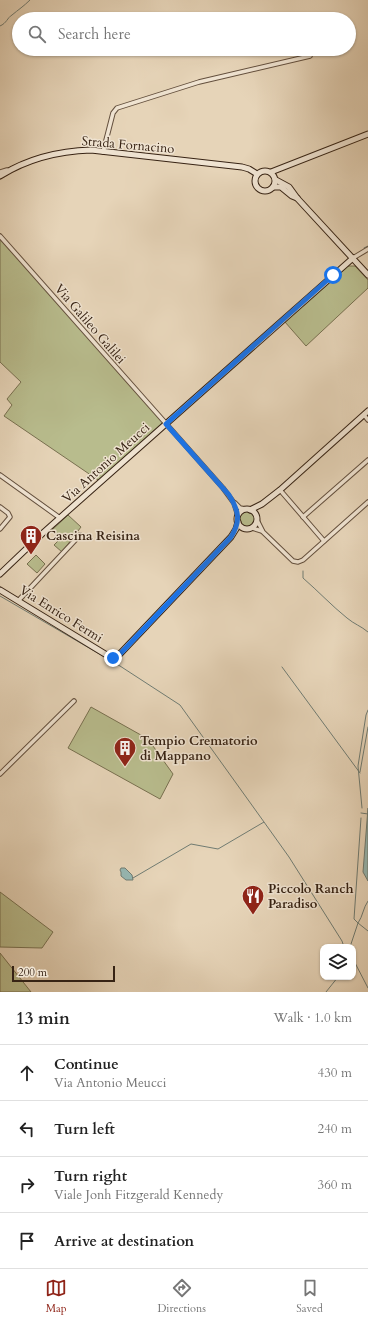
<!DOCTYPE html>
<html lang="en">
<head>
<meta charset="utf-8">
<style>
  body { margin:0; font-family:Cardo,serif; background:#f2f2f2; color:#222 }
  .controls { position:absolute; right:12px; bottom:12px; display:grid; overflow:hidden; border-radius:8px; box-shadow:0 1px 3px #0004 }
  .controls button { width:36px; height:36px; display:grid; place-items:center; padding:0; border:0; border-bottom:1px solid #e0e0e0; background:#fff; color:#222; font:20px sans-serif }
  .scale { position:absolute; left:12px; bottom:10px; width:103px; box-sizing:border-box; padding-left:4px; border:2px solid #372314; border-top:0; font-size:11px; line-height:14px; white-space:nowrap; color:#372314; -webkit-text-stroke:3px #efe3d1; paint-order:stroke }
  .stop { position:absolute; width:12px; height:12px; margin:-9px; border:3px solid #1a73e8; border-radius:50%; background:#fff }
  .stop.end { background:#1a73e8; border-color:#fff; box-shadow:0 1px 4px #0008 }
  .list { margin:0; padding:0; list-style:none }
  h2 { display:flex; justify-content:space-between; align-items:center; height:52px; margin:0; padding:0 16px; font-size:17px }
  h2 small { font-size:13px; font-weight:400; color:#767676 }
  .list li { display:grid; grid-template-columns:26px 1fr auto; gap:12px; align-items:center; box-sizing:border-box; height:56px; padding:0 16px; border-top:1px solid #e0e0e0 }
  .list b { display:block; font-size:15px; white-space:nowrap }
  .list p { margin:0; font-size:13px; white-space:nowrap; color:#767676 }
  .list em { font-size:13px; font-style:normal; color:#767676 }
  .icon { flex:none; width:22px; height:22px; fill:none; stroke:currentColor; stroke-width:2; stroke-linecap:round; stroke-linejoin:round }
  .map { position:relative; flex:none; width:368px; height:992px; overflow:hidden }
  .search { position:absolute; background:#fff; box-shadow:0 1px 3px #0004; left:12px; right:12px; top:12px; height:44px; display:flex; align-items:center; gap:10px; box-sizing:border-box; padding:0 14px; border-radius:22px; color:#767676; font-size:15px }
  .sheet { height:276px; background:#fff }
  nav { display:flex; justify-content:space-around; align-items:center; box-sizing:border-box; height:56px; border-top:1px solid #e0e0e0; background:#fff; font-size:11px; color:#767676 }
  nav a { display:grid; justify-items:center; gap:2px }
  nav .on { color:#8f2418 }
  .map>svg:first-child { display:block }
  .green { fill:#b8bc8d; stroke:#787050 }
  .water { fill:#96b8b3; stroke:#707c73 }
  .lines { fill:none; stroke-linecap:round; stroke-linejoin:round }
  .stream { stroke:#707c73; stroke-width:1 }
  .street-casing { stroke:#634f3d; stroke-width:5.5 }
  .secondary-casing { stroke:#372314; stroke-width:7 }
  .street { stroke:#efe3d1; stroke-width:3.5 }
  .secondary { stroke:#efe3d1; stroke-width:5 }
  .route { stroke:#1a73e8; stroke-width:5 }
  .labels { text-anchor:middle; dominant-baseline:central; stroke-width:3; stroke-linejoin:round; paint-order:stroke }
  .street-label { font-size:13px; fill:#372314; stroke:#efe3d1 }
  .poi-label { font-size:13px; font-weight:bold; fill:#372314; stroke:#efe3d1; text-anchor:start }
</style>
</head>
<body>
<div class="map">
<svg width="368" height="992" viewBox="0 0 368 992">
  <rect width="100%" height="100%" fill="#e6d4b8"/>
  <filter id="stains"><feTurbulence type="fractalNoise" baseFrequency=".005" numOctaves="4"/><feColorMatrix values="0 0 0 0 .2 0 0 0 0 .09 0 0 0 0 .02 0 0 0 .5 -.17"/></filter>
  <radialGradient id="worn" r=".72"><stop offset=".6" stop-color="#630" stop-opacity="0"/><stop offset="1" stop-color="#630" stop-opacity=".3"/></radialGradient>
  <g class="green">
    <polygon points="0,237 166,424 101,482 4,416 12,405 7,399 21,382 0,362"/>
    <polygon points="348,266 355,266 368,280 368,288 306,346 285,322"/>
    <circle cx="247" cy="519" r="8"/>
    <polygon points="68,515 81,527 62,552 54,545 60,539 52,530"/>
    <polygon points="36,555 45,564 37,573 27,564"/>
    <polygon points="91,707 148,739 173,774 160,799 68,748"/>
    <polygon points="0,892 53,932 42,948 0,947"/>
    <polygon points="0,953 31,992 0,992"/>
  </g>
  <g class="water">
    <polygon points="368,808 368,881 363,872"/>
    <polygon points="121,868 125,868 132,875 133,880 126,880 121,876 121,872 120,870"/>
  </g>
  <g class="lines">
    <g class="stream">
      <path d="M0,26C7,23 7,18 12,15C18,10 24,6 30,0"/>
      <polyline points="364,248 368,246"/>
      <path d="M303,571V578C318,591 332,606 347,618C354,624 361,626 368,632"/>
      <polyline points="0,596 120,666 180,705 264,822"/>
      <polyline points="282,667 360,773"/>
      <polyline points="360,772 368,727"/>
      <polyline points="362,808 358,766 366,715 368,710"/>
      <polyline points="361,813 368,814"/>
      <polyline points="133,878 191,844 218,849 264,822 289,857 342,941 344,947"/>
      <path d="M368,901C363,908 363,916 358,923L368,931"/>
      <polyline points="350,947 358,923 354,919 361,818"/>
      <polyline points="353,959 368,988"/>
      <polyline points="326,992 338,977"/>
    </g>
    <g class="street-casing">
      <g id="street">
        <polyline points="103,152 113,113 117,108 199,82 310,56"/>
        <polyline points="0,172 7,170"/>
        <polyline points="0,236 223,488 234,503 238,516"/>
        <polyline points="353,258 368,249"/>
        <polyline points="364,415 368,420"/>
        <polyline points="0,475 60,518"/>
        <polyline points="280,490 324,541"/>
        <polyline points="235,503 240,508 246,509"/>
        <polyline points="0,507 8,513 10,517 0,529"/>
        <polyline points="303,517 368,460"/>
        <polyline points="257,520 263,532 293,561 298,562 303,560 368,502"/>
        <polyline points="252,528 262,531"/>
        <polyline points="18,601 80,535"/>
        <polyline points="0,774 74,701"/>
      </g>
    </g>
    <g class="secondary-casing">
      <g id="secondary">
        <circle cx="265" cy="181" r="10"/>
        <polyline points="271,172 368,134"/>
        <path d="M0,176C27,159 60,151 91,150L242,167L249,169L257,174"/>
        <polyline points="276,180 289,187 297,198 368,275"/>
        <polyline points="273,187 281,187 292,196 297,198"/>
        <circle cx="247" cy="519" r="10"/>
        <polyline points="250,510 262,504 280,490 368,411"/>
        <polyline points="0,574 44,532 353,258"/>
        <polyline points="0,590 110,657 116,658 231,537 236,529 238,522"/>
      </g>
    </g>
    <use href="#street" class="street"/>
    <use href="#secondary" class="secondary"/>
  </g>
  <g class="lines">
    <path class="route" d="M113,658L119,655L231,537C241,521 239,511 229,495L166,424L333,275"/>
  </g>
  <defs>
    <g id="building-pin" transform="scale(1.15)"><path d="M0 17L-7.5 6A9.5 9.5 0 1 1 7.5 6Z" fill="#8f2418" stroke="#efe3d1"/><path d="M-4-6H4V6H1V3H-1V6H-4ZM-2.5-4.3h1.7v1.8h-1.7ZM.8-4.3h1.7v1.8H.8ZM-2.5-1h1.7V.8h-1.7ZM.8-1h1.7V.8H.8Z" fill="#fff"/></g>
    <g id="restaurant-pin" transform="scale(1.15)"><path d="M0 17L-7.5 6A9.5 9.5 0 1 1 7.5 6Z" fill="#8f2418" stroke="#efe3d1"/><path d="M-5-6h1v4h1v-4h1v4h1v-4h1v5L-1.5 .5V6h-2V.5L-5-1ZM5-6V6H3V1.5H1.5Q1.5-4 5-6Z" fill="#fff"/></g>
  </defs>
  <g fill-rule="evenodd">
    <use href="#building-pin" x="31" y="536"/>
    <use href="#building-pin" x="125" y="748"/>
    <use href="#restaurant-pin" x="253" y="896"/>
  </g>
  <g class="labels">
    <g class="street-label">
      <text transform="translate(128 145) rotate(5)">Strada Fornacino</text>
      <text transform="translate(90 324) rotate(49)">Via Galileo Galilei</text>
      <text transform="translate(106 463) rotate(-42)">Via Antonio Meucci</text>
      <text transform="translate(61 614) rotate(32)">Via Enrico Fermi</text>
    </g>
    <g class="poi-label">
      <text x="46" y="536">Cascina Reisina</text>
      <text x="140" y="741">Tempio Crematorio<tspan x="140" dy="15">di Mappano</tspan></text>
      <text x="268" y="889">Piccolo Ranch<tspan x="268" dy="15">Paradiso</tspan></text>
    </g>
  </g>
  <rect width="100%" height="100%" filter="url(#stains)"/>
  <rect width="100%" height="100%" fill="url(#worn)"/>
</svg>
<div class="controls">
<button><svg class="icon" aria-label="layers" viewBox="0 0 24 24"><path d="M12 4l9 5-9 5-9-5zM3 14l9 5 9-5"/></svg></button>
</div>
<div class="scale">200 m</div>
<div class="stop" style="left:333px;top:275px"></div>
<div class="stop end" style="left:113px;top:658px"></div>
<div class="search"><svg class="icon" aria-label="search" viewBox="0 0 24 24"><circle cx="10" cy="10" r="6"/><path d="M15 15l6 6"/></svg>Search here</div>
</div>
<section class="sheet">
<h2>13 min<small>Walk · 1.0 km</small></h2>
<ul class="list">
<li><svg class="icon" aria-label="ahead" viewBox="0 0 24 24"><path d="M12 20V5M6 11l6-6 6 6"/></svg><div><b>Continue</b><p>Via Antonio Meucci</p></div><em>430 m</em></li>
<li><svg class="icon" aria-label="left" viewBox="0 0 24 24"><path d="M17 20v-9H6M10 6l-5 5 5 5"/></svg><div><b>Turn left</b></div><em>240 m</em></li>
<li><svg class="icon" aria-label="right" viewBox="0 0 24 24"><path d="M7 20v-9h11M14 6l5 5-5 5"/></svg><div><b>Turn right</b><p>Viale Jonh Fitzgerald Kennedy</p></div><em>360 m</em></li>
<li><svg class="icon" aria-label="arrive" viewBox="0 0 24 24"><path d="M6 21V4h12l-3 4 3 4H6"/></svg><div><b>Arrive at destination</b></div></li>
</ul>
</section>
<nav>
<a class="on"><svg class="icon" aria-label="map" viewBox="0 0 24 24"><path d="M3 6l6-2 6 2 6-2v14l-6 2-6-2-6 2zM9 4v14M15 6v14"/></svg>Map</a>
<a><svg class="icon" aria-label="directions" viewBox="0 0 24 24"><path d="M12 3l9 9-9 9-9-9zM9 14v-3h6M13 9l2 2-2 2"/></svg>Directions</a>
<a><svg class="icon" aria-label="saved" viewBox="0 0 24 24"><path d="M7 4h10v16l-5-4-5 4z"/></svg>Saved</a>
</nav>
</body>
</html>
